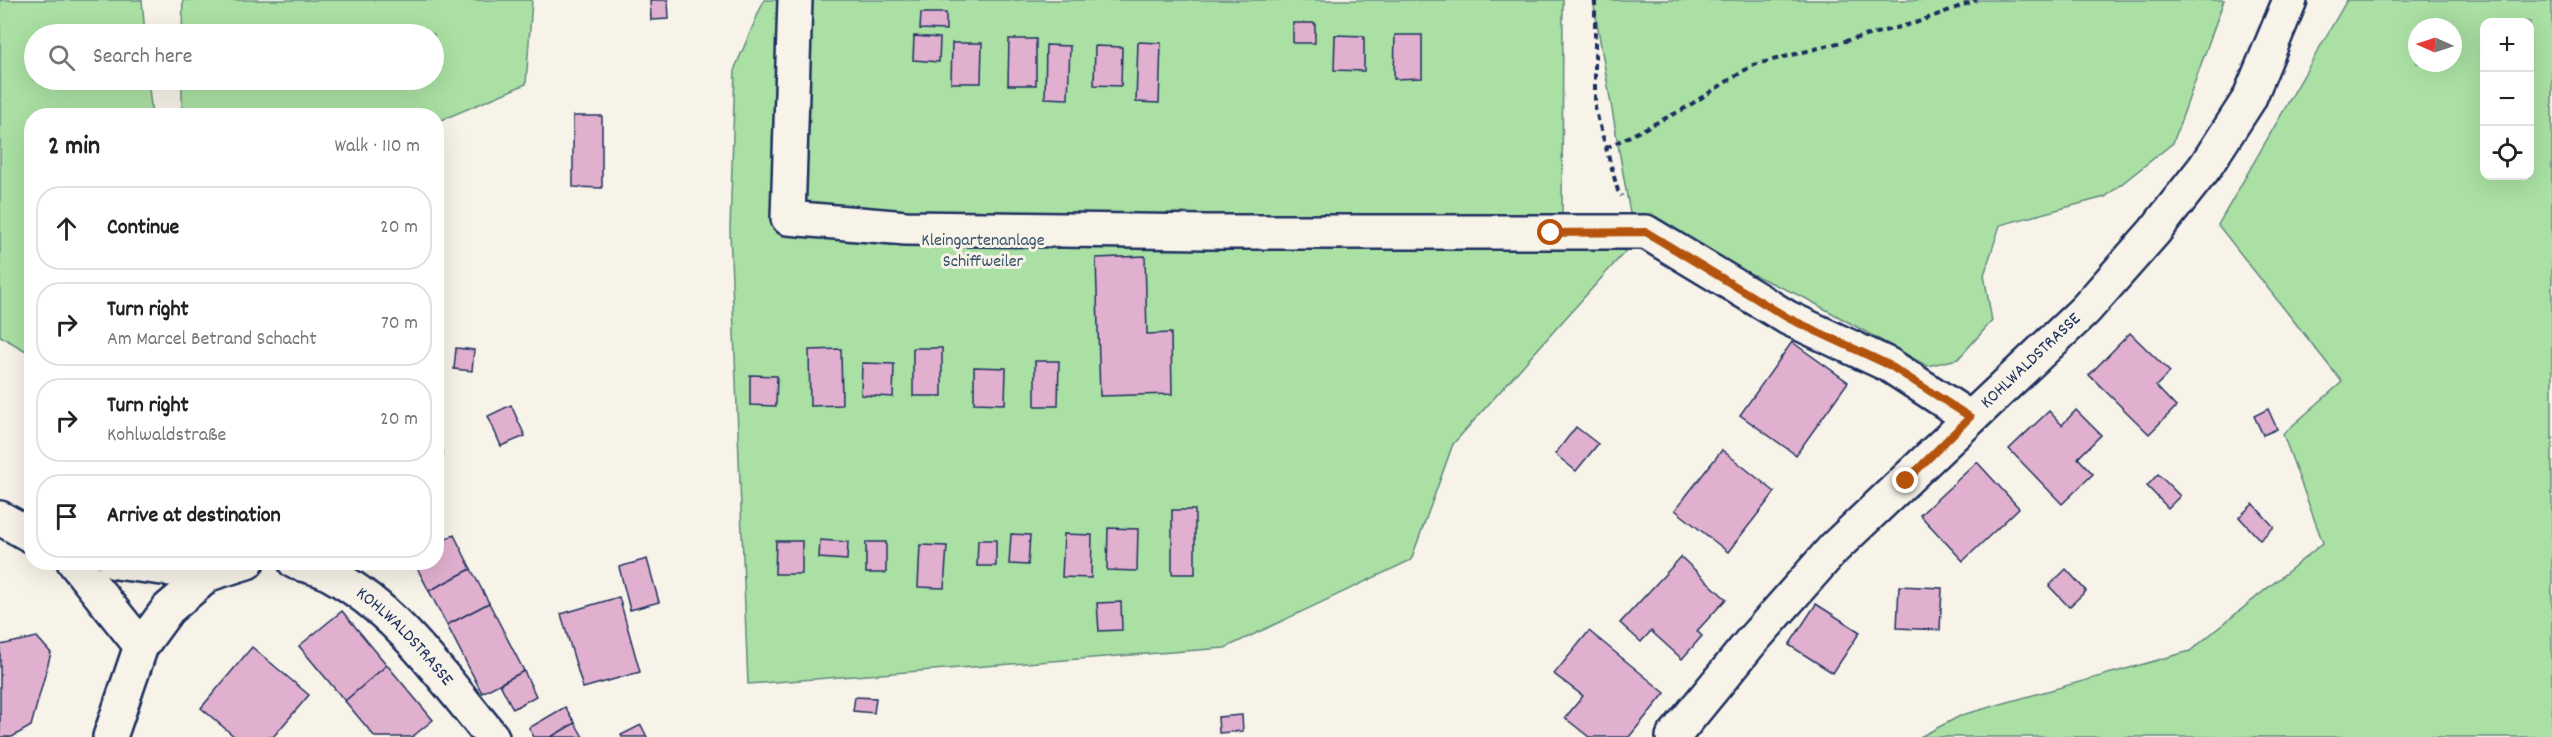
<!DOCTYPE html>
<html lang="en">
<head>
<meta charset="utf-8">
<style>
  body { margin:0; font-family:Dekko,sans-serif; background:#f2f2f2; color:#222 }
  .controls { position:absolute; right:18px; top:18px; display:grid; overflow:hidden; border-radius:12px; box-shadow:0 6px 24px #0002 }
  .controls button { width:54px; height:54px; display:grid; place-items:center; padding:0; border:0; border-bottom:2px solid #e0e0e0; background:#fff; color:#222; font:30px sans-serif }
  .compass { position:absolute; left:2408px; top:18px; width:54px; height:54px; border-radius:50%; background:#fff; box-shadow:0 6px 24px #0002; rotate:273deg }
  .stop { position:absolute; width:18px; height:18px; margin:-14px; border:4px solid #b45309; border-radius:50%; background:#fff }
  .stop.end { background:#b45309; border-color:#fff; box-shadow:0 2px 6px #0008 }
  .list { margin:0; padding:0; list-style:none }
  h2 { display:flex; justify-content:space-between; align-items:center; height:78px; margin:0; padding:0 24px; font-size:26px }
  h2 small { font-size:20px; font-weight:400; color:#767676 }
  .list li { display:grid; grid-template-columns:39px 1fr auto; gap:18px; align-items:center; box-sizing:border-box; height:84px; margin:0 12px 12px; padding:0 12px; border:2px solid #e0e0e0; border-radius:24px }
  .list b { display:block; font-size:22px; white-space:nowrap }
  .list p { margin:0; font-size:20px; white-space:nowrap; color:#767676 }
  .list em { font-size:20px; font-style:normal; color:#767676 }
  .icon { flex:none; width:33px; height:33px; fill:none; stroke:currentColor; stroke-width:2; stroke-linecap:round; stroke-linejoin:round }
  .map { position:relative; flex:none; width:2552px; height:737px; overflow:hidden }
  .search { position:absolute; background:#fff; box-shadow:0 6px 24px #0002; left:24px; top:24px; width:420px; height:66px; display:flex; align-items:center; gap:15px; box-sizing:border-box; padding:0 21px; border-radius:33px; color:#767676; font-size:22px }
  .panel { position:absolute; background:#fff; box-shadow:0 6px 24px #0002; left:24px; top:108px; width:420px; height:462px; border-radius:24px }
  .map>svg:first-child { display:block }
  .green { fill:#aae0a3; stroke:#628880; stroke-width:1.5; fill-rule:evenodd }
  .building { fill:#e1b0cf; stroke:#1b2f5e; stroke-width:1.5 }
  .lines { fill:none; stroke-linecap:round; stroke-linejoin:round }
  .minor-casing { stroke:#1b2f5e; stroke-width:38 }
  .path { stroke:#1b2f5e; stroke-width:4; stroke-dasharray:6 4.5; stroke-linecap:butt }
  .minor { stroke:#f7f3e8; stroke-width:33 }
  .route { stroke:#b45309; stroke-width:8 }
  .labels { text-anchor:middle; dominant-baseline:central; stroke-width:6; stroke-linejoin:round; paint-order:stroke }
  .park-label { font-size:18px; fill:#38526c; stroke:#f7f3e8 }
  .street-label { font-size:18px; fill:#1b2f5e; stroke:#f7f3e8 }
</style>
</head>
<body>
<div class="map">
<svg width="2552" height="737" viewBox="0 0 2552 737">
  <rect width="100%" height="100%" fill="#f7f3e8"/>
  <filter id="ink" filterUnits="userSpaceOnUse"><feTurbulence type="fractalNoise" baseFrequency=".0167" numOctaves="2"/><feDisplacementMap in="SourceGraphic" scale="12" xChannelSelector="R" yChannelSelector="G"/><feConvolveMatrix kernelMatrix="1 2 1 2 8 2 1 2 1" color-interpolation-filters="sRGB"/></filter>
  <g filter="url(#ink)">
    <g class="green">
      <polygon points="0,0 142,0 145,34 34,34 34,80 148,80 152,115 32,116 31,354 0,336"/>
      <polygon points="183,0 532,0 526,84 437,122 436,116 182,115 182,80 434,80 434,34 182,34"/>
      <polygon points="764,0 1563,0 1562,221 1631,219 1593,0 2224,0 2173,143 2105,197 2000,225 1984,275 1992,321 1958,359 1927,366 1805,298 1647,227 1453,444 1411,560 1225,648 748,684 730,231 735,68"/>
      <path d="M2347,0H2552V737H1920L1962,715L2190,651L2323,543L2283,434L2342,382L2218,225ZM2530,22V176H2484V22ZM2417,27H2453V63H2417Z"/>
    </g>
    <g class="building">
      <polygon points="650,0 668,0 669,19 651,20"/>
      <polygon points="921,13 946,13 946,30 920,29"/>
      <rect x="1293" y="23" width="22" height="20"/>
      <polygon points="1335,35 1364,36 1364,71 1334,70"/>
      <polygon points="1395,35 1422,35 1422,78 1394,79"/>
      <polygon points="914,36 940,38 939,62 913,60"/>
      <polygon points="1009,39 1036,39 1036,85 1008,85"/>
      <polygon points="1138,42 1161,43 1159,103 1136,102"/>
      <polygon points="952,43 982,43 981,83 951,83"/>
      <polygon points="1046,45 1070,46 1068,99 1045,98"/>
      <polygon points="1095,46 1122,47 1121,86 1094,85"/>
      <polygon points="573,116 602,116 602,188 573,187"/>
      <polygon points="1145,256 1147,334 1171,333 1172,394 1100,396 1096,258"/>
      <polygon points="2130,333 2170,372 2156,386 2176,407 2149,434 2089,375"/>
      <polygon points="1792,342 1848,382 1796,455 1740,415"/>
      <polygon points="456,348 474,350 472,371 454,369"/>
      <rect x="913" y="348" width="29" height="48"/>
      <polygon points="841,349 842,405 810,406 809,350"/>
      <polygon points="1035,361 1059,361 1058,406 1035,406"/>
      <polygon points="862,363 894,364 893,397 861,395"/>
      <polygon points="974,367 1006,368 1005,404 974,403"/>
      <polygon points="750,375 777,376 776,406 750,405"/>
      <polygon points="511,405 525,436 501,446 488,416"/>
      <polygon points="2268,409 2277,429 2263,435 2254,416"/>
      <polygon points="2076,410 2101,435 2078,458 2093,474 2062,504 2009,449 2049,411 2062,425"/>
      <polygon points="1576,427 1598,444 1576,471 1555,454"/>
      <polygon points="1722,450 1775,492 1728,552 1675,510"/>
      <polygon points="436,452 443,453 436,509"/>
      <polygon points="1977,462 2019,508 1963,561 1920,515"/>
      <polygon points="2158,474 2180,496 2168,508 2147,486"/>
      <polygon points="2253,504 2274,527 2260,540 2239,517"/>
      <rect x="1172" y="510" width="23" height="64"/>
      <polygon points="1108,528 1138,529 1137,571 1107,570"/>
      <polygon points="1011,534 1030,535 1028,565 1009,564"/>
      <polygon points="1064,534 1092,535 1091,578 1062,577"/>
      <polygon points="454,535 471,569 429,591 414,562 436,562 436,544"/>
      <polygon points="820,540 848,542 847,560 819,558"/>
      <polygon points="978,540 996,540 996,566 977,566"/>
      <polygon points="776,541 802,541 802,574 775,574"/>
      <rect x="866" y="542" width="20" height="31"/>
      <polygon points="920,545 947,546 944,588 918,587"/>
      <polygon points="1681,557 1726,599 1697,631 1702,636 1682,659 1651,631 1641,642 1620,623"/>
      <polygon points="647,559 659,602 630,610 619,567"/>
      <polygon points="471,569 489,603 447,625 429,591"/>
      <polygon points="2066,569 2086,591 2069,607 2049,586"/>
      <polygon points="1899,586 1942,588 1940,630 1897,628"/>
      <polygon points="619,597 640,672 583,688 561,614"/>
      <polygon points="1121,602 1122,630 1099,631 1097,603"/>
      <polygon points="489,603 524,671 482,693 447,625"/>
      <polygon points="1816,604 1860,632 1833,673 1789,645"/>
      <polygon points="342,611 387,665 345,701 299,646"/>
      <polygon points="1589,631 1665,693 1629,737 1589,737 1565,718 1583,696 1554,674"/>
      <polygon points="37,637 51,653 31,726 12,737 0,737 0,645"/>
      <polygon points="252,647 309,695 273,737 235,737 201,708"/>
      <polygon points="387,665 433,720 412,737 375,737 345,701"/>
      <polygon points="524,671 536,696 513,709 500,684"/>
      <polygon points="855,697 876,698 874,713 853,711"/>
      <polygon points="565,707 575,723 551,737 534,737 529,728"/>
      <polygon points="1242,715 1243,731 1219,733 1218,717"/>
      <polygon points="575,723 583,737 551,737"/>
      <polygon points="641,725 647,737 622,737 621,735"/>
    </g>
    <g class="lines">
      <g class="minor-casing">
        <g id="minor">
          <polyline points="795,0 788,218 906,228 1207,232 1646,232 1788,318 1889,365 1970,418"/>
          <polyline points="0,518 32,536"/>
          <polyline points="74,562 141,646"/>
          <polyline points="115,562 209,574"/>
          <path id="s1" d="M295,562C307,566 320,568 330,574C398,611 444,679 492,737"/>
          <polyline points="110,737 141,646 168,609 209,574 247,562"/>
          <path id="s2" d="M1673,737L1750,643L1834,548L2085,310L2154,232L2205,167L2249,99L2290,0"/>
        </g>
      </g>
      <g class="path">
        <polyline points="1595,0 1595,108 1618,191 1622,196"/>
        <polyline points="1606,148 1682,110 1753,65 1915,23 1977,0"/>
      </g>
      <use href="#minor" class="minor"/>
    </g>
  </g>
  <g class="lines" filter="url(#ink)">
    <polyline class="route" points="1551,233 1646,232 1788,318 1889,365 1970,417 1906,481"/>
  </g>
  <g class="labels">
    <g class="park-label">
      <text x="983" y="241">Kleingartenanlage<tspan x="983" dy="21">Schiffweiler</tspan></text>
    </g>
    <g class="street-label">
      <text stroke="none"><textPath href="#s2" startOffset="520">KOHLWALDSTRASSE</textPath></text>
      <text stroke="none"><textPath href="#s1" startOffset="135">KOHLWALDSTRASSE</textPath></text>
    </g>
  </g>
</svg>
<div class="controls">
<button>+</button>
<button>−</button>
<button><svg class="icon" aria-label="locate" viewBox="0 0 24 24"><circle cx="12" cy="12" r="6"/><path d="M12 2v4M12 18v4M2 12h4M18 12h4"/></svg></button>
</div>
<svg class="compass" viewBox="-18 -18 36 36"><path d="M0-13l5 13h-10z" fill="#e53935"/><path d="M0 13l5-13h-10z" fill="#767676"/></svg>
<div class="stop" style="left:1551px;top:233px"></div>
<div class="stop end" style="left:1906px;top:481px"></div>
<div class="search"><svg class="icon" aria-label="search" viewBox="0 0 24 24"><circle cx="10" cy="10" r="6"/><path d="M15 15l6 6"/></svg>Search here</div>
<section class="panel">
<h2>2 min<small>Walk · 110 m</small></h2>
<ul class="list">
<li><svg class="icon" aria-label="ahead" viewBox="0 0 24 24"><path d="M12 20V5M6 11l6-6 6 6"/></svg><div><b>Continue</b></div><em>20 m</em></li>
<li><svg class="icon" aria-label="right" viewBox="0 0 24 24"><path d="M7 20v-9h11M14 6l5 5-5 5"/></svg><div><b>Turn right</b><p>Am Marcel Betrand Schacht</p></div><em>70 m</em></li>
<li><svg class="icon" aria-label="right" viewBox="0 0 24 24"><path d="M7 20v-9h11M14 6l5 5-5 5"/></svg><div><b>Turn right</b><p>Kohlwaldstraße</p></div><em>20 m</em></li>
<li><svg class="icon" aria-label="arrive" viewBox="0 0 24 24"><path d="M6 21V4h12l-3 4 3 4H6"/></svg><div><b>Arrive at destination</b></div></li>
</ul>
</section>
</div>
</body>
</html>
